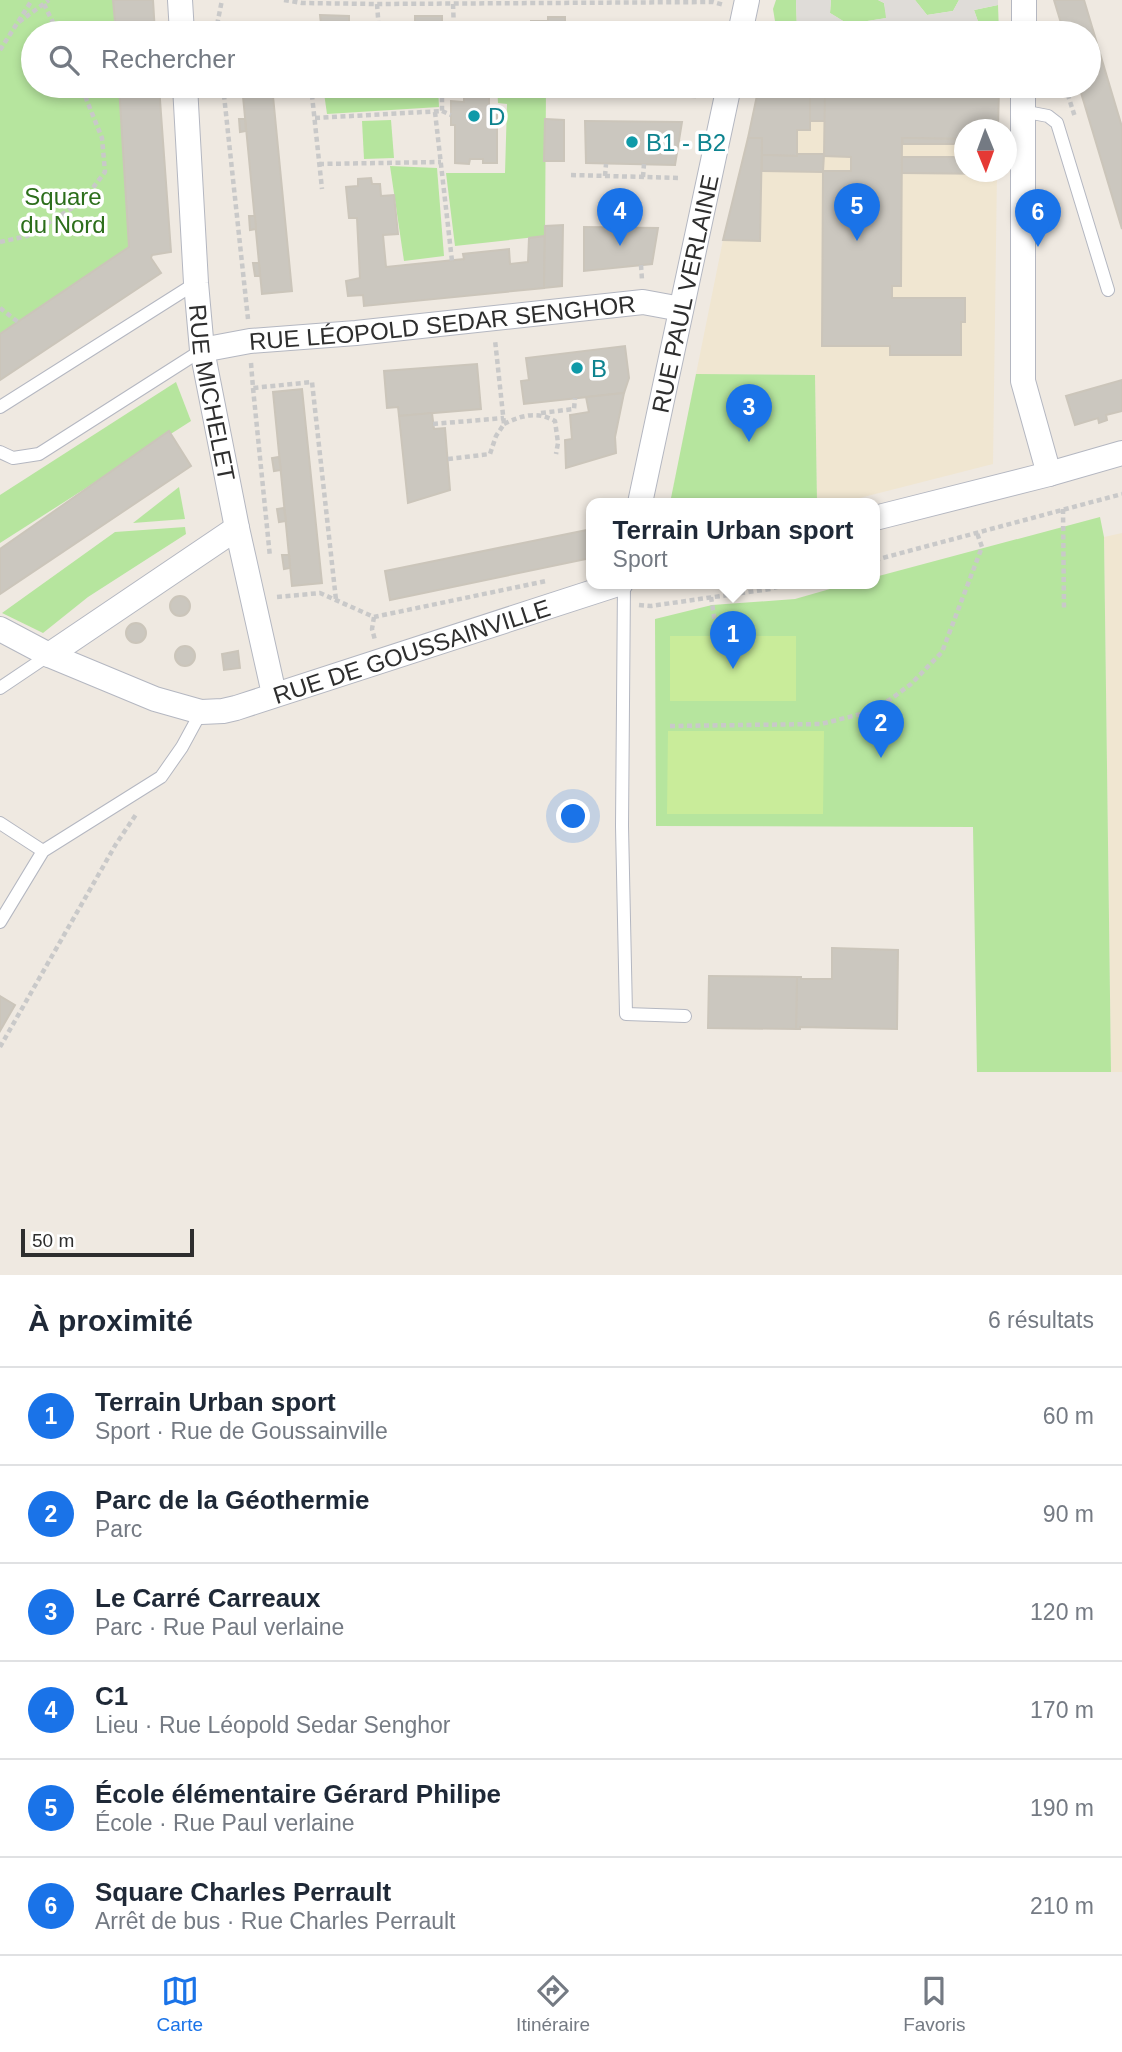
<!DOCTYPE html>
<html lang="fr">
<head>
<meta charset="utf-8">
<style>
  body { margin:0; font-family:Helvetica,sans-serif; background:#f2f2f3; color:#1f2937 }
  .compass { position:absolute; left:954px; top:119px; width:63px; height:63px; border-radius:50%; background:#fff; box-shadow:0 4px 10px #0003; rotate:179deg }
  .scale { position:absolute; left:21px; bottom:18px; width:173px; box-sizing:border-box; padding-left:7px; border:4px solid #2e2e2e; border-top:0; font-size:19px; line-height:24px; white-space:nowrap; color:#2e2e2e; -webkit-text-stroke:5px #fff; paint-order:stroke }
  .you { position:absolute; left:574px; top:817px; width:24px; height:24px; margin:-18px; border:5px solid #fff; border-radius:50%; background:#1a73e8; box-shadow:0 0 0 10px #1a73e833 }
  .badge { display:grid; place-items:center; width:46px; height:46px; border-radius:50%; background:#1a73e8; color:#fff; font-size:23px; font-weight:700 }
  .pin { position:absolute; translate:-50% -58px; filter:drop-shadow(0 2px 4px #0008) }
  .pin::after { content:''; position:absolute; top:37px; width:24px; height:21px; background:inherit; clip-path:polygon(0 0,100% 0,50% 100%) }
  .popup { position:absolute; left:586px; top:498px; width:294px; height:91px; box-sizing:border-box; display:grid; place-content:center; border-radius:14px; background:#fff; filter:drop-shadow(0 2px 5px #0005); font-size:23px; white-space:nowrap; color:#747a83 }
  .popup b { font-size:26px; color:#1f2937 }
  .popup::after { content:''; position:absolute; left:50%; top:100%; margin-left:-14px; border:14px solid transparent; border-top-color:#fff }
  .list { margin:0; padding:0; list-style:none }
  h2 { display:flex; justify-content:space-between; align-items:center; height:91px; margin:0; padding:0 28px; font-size:30px }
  h2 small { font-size:23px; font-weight:400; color:#747a83 }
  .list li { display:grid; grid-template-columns:46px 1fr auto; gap:21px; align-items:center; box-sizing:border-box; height:98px; padding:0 28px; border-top:2px solid #e0e1e3 }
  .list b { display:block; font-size:26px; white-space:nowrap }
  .list p { margin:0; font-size:23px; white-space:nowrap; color:#747a83 }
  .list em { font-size:23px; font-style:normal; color:#747a83 }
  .icon { flex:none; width:38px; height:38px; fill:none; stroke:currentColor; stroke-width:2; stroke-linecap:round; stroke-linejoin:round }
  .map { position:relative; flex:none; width:1122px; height:1275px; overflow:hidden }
  .search { position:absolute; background:#fff; box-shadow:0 4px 10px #0003; left:21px; right:21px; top:21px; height:77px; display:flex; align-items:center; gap:18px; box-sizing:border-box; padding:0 24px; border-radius:38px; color:#747a83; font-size:26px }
  .sheet { height:679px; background:#fff }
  nav { display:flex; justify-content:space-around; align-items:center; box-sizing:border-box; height:98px; border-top:2px solid #e0e1e3; background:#fff; font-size:19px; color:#747a83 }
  nav a { display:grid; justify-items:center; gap:4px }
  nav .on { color:#1a73e8 }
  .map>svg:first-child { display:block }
  .education { fill:#f0e6d1 }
  .green { fill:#b6e59e }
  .pitch { fill:#c9ec9a }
  .plaza { fill:#dfdcd8 }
  .building { fill:#cbc7bf; stroke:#cbc5ba; stroke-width:2 }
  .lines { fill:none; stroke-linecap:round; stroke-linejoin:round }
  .service-casing { stroke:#b4b7c1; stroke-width:14 }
  .minor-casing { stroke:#b4b7c1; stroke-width:26 }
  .path { stroke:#c9c9c9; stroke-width:4.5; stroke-dasharray:5 3.5; stroke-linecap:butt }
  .service { stroke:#fff; stroke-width:12 }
  .minor { stroke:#fff; stroke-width:24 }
  .culture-dot { fill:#0f9aa8; stroke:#fff; stroke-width:2.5 }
  .labels { text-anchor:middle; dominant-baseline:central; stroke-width:7; stroke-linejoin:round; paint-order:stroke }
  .culture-label { font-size:24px; fill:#0d838f; stroke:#fff; text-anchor:start }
  .park-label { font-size:24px; fill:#2c6e1b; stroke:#fff }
  .street-label { font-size:24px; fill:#2e2e2e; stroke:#fff }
</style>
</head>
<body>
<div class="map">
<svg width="1122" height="1275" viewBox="0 0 1122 1275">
  <rect width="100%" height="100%" fill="#efe9e1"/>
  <g class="education">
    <polygon points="759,86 999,86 998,129 964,130 964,172 997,172 993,464 840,503 817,503 815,375 696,374 723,240"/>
    <polygon points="1122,533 1122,1072 1111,1072 1104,537"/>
  </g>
  <g class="green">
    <polygon points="0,0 113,0 116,33 33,33 33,86 119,86 129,247 0,334"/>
    <polygon points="776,0 796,0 797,30 777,33 773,9"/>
    <polygon points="831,0 878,0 884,3 887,18 848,24 830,13"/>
    <polygon points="915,0 959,0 953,11 927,15"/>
    <polygon points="998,5 999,33 982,33 974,10"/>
    <polygon points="323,86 438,86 439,107 327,114"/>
    <polygon points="497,86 546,86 545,236 455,246 446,173 505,173 507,104 498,103"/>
    <polygon points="391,120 394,158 364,159 362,121"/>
    <polygon points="390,166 437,168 444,256 404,261"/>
    <polygon points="696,374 815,375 817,503 670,503"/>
    <polygon points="176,382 191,421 0,543 0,495"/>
    <polygon points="179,487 185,519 133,523"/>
    <polygon points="1100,517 1104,537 1111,1072 977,1072 973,827 656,826 655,619 712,605 795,599 851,583 875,583 875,577"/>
    <polygon points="185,527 186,534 88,597 43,633 2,613 115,532"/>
  </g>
  <g class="pitch">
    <rect x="670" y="636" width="126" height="65"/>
    <polygon points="668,731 824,731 823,814 667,814"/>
  </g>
  <polygon class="plaza" points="796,0 831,0 830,13 848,24 886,18 884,3 878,0 915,0 927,15 953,11 959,0 998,0 998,5 974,10 982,33 778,33 797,30"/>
  <g class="building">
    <polygon points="113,0 153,0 155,33 116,33"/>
    <polygon points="1054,0 1084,0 1122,127 1122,229 1079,86 1089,86 1089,33 1064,33"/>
    <polygon points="320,15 349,16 349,33 322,33"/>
    <polygon points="415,16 442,16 442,30 475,30 476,33 415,33"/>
    <rect x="548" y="17" width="17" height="16"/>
    <rect x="531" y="21" width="17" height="12"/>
    <rect x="367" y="30" width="23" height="3"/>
    <polygon points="119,86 159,86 171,252 152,255 151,258 161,273 0,380 0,334 129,247"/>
    <polygon points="242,86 272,86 292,291 262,294"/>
    <polygon points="464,86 489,86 489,108 497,108 497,163 483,163 483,159 470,159 469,164 455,163 455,125 451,125 451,101 464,102"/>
    <polygon points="759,86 810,86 810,130 797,130 797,156 762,155 762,138 748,138"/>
    <rect x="810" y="86" width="15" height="35"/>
    <polygon points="825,86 999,86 998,130 964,130 964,139 902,138 901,286 892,286 892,298 965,298 965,322 961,322 961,355 890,355 890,346 822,346 823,171 851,171 851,157 824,156"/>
    <polygon points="239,119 245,119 246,131 240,132"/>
    <polygon points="545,119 564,120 564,161 544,161"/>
    <polygon points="585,121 682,122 675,165 586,163"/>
    <polygon points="748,138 762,138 760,241 723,240"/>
    <polygon points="902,138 964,139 964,144 903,144"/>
    <polygon points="797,154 824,154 823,172 762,171 762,155 797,156"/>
    <polygon points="902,157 964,157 964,172 998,172 998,174 902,173"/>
    <polygon points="371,178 372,184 380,184 381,196 394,195 398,234 383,235 386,267 464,259 463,254 509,249 510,264 528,262 529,238 545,236 544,288 364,306 363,295 348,296 346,281 360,278 357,218 349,218 346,187 358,186 358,179"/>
    <polygon points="249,216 255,216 256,229 250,230"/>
    <polygon points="563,225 562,286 544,288 545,226"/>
    <polygon points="584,227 658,228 652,264 584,271"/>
    <polygon points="253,263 259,263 260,276 255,276"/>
    <polygon points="625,346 629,378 624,393 524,404 521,381 529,380 526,358"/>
    <polygon points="477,364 481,409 399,416 398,407 387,408 384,371"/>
    <polygon points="1122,380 1122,411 1106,415 1107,420 1099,423 1098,418 1075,425 1066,396"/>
    <polygon points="302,389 322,583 292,586 273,392"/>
    <polygon points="624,393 615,437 616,453 566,468 565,440 572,439 570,415 589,412 586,397"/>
    <polygon points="432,413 434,429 445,428 450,490 408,503 399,416"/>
    <polygon points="169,431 191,466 0,594 0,549"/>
    <polygon points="279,457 281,470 274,471 272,458"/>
    <polygon points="284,508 286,521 279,522 277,509"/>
    <polygon points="587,530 591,558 390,600 385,571"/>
    <polygon points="282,555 289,555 290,568 284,569"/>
    <circle cx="180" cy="606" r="10"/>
    <circle cx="136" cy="633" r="10"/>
    <circle cx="185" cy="656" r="10"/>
    <polygon points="238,651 240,668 224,670 222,654"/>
    <polygon points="832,948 898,950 897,1029 800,1027 800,1029 796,1029 797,977 801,977 801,979 832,979"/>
    <polygon points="709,976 797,977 796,1029 708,1028"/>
    <polygon points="0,996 15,1005 0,1031"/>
  </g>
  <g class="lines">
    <g class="service-casing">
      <g id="service">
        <polyline points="1022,111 1048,116 1057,123 1108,290"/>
        <polyline points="0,407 196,283"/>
        <polyline points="0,452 13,458 39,454 202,350"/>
        <polyline points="624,583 622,826 626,1014 685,1016"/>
        <polyline points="0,688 49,655"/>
        <polyline points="0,823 43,851"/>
        <polyline points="0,922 43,851 161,777 182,747 201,712"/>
      </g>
    </g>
    <g class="minor-casing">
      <g id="minor">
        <polyline points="180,0 182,33"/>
        <polyline points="740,33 747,0"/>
        <polyline points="1024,33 1024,0"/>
        <path id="s1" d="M185,86L196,283L202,350L237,528L274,694"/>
        <polyline points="1023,86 1023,381 1049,474"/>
        <path id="s2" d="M202,350L250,341L356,333L643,302L681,309"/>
        <path id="s3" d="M640,503L729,86"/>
        <polyline points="875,518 1049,474 1122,453"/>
        <path id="s4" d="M0,629L49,655L155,699L201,712L223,711L236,708L621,583"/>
        <polyline points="49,655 237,528"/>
      </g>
    </g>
    <g class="path">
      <polyline points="284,0 302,3 377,4 713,2 724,5"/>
      <polyline points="44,4 58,33"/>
      <polyline points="377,4 379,30"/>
      <polyline points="453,4 454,30"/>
      <polyline points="19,22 49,0"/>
      <polyline points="218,33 217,25 222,0"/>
      <polyline points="0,50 32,0"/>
      <polyline points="223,86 248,319"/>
      <polyline points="311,86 322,189"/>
      <polyline points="607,86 607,95"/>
      <polyline points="638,86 638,95"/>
      <polyline points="1065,86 1075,117"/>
      <polyline points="572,94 699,96"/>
      <polyline points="668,95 668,86"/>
      <polyline points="442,111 451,115"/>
      <polyline points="435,112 452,261"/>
      <polyline points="315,118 442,111 442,86"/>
      <polyline points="319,164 441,162"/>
      <polyline points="571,175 681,178"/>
      <polyline points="605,176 606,164"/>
      <polyline points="643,177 644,164"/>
      <polyline points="0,242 27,236 82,202 105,172 102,138 81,86"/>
      <polyline points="641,265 642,280"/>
      <polyline points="0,308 18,322"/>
      <polyline points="251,363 253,388 312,382 336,600"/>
      <polyline points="253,388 270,557"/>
      <polyline points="541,413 574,409 575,398"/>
      <polyline points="433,424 504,418"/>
      <path d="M504,424C522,415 537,411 555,421L558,443L556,454"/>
      <polyline points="448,459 490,454 496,436 504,424 495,340"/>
      <polyline points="1063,509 1064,609"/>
      <polyline points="591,527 591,536"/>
      <polyline points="875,560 1122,494"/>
      <polyline points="277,597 320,593 374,617 546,581"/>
      <polyline points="711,597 717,636"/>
      <polyline points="639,605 651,606 770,589 790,583"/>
      <polyline points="374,617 372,629 375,640"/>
      <polyline points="670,726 821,724 861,714 891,699 911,684 942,652 982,547 977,533"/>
      <polyline points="0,1047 116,844 137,813"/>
    </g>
    <use href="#service" class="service"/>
    <use href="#minor" class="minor"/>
  </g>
  <g class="culture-dot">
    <circle cx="474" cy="116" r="7"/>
    <circle cx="632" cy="142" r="7"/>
    <circle cx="577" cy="368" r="7"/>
  </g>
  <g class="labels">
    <g class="culture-label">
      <text x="488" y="116">D</text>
      <text x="646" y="142">B1 - B2</text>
      <text x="591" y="368">B</text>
    </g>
    <g class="park-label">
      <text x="63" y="196">Square<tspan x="63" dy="28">du Nord</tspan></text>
    </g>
    <g class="street-label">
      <text stroke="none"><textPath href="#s3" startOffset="214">RUE PAUL VERLAINE</textPath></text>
      <text stroke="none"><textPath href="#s2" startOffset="242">RUE LÉOPOLD SEDAR SENGHOR</textPath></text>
      <text stroke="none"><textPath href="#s1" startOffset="308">RUE MICHELET</textPath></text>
      <text stroke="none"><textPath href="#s4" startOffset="438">RUE DE GOUSSAINVILLE</textPath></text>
    </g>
  </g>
</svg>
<svg class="compass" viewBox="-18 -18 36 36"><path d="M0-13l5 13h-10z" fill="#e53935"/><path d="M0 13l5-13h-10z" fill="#747a83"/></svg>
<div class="scale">50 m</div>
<div class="you"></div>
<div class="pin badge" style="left:733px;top:669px">1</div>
<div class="popup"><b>Terrain Urban sport</b>Sport</div>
<div class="pin badge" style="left:881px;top:758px">2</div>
<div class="pin badge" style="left:749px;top:442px">3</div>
<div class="pin badge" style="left:620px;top:246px">4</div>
<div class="pin badge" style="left:857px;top:241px">5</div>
<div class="pin badge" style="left:1038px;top:247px">6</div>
<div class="search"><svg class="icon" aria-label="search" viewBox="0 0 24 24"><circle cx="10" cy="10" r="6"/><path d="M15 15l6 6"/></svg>Rechercher</div>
</div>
<section class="sheet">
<h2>À proximité<small>6 résultats</small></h2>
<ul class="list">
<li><span class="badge">1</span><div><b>Terrain Urban sport</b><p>Sport · Rue de Goussainville</p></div><em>60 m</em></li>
<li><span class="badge">2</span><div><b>Parc de la Géothermie</b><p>Parc</p></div><em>90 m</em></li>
<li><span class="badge">3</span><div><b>Le Carré Carreaux</b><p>Parc · Rue Paul verlaine</p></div><em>120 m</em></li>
<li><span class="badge">4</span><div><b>C1</b><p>Lieu · Rue Léopold Sedar Senghor</p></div><em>170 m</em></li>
<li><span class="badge">5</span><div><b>École élémentaire Gérard Philipe</b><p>École · Rue Paul verlaine</p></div><em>190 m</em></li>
<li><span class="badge">6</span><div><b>Square Charles Perrault</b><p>Arrêt de bus · Rue Charles Perrault</p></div><em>210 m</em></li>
</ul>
</section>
<nav>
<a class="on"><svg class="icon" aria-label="map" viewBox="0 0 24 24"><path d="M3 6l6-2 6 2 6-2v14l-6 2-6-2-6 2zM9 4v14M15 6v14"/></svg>Carte</a>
<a><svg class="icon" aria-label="directions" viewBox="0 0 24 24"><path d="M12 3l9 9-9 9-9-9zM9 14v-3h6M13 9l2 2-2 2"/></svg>Itinéraire</a>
<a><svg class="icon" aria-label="saved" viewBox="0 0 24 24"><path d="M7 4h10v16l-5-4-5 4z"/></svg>Favoris</a>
</nav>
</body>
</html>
